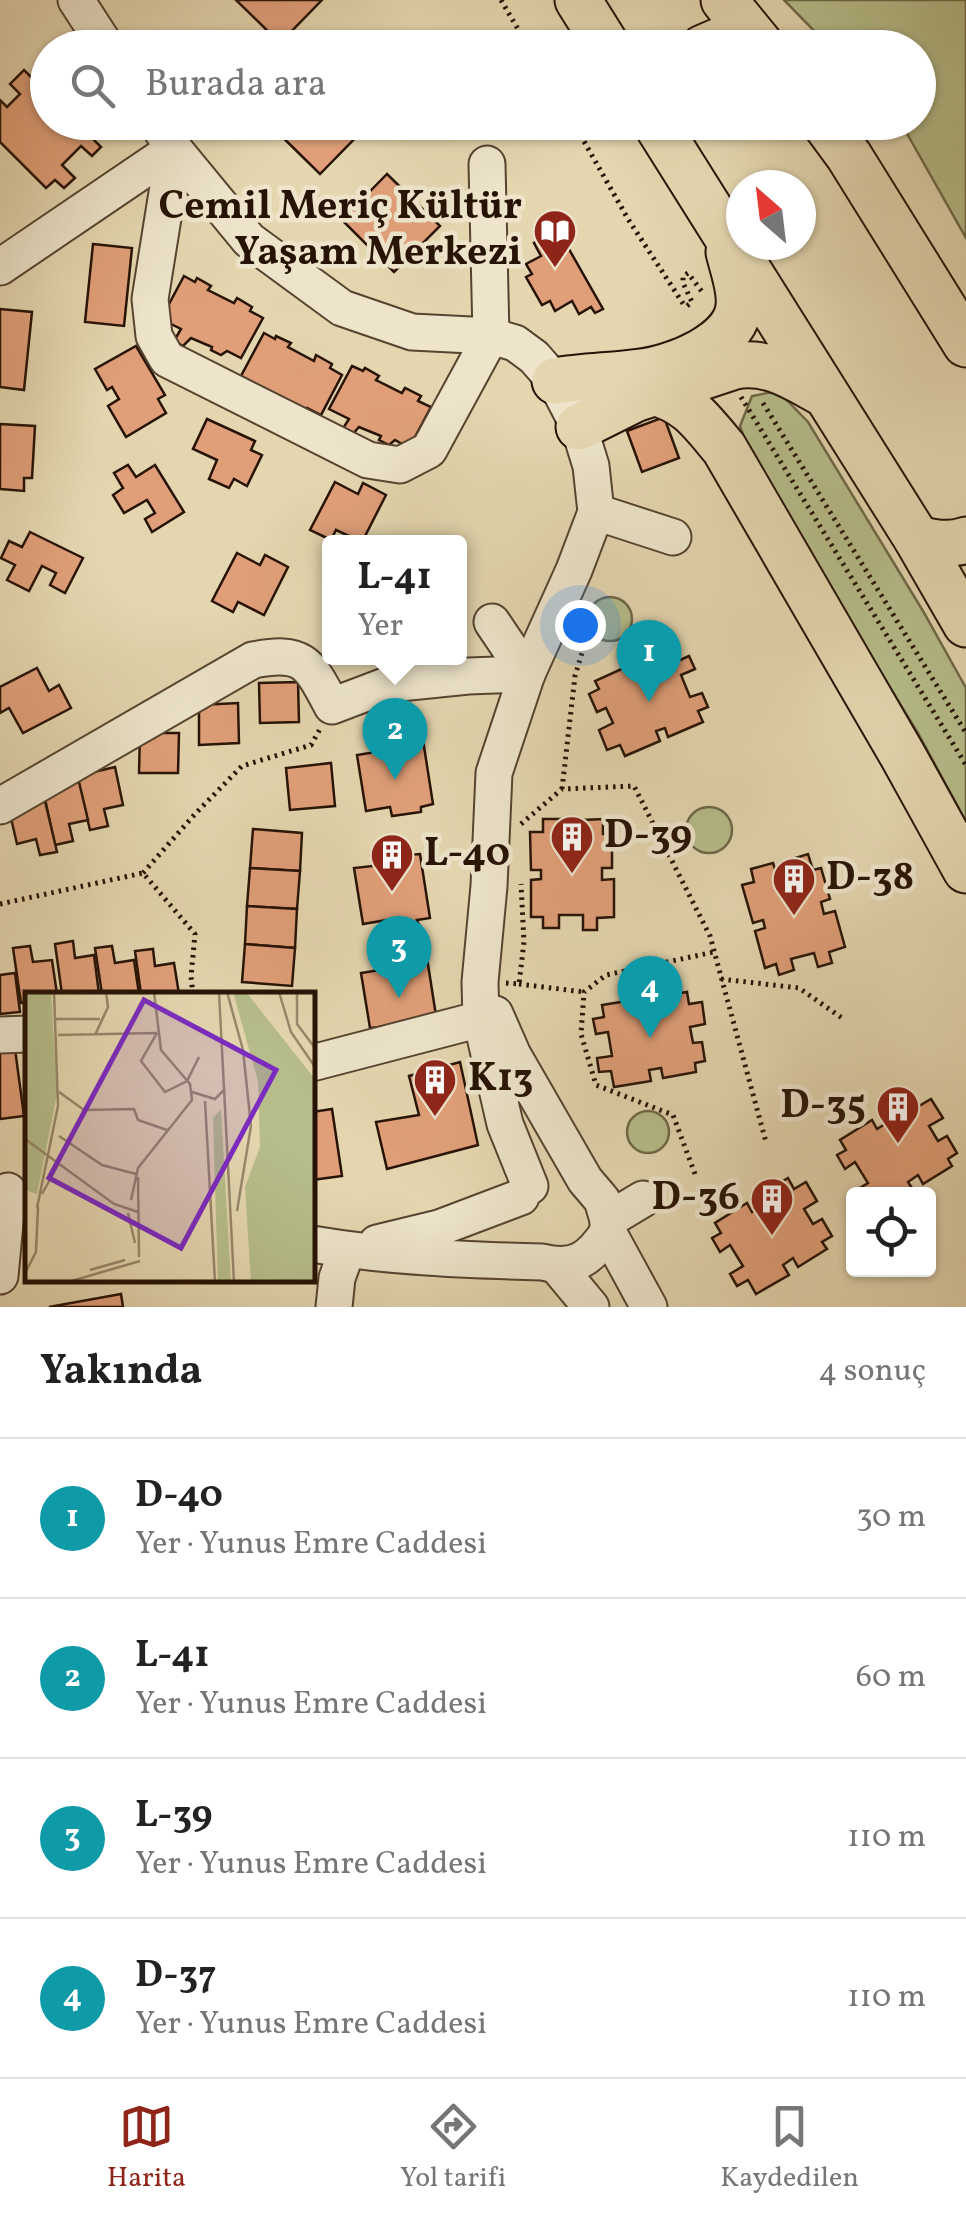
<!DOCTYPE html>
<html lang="tr">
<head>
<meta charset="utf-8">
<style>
  body { margin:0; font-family:Vollkorn,serif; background:#f6f6f6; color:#222 }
  .controls { position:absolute; right:30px; bottom:30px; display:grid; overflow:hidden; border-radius:10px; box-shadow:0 2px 8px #0004 }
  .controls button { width:90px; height:90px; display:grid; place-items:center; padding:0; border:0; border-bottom:2px solid #e0e0e0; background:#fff; color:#222; font:50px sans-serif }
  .compass { position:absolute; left:726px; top:170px; width:90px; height:90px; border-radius:50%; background:#fff; box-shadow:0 2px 8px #0004; rotate:332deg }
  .you { position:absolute; left:580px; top:625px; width:35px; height:35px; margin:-25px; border:8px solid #fff; border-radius:50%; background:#1a73e8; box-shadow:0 0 0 15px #1a73e833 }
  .badge { display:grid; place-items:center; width:65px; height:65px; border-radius:50%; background:#8f2418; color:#fff; font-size:32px; font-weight:700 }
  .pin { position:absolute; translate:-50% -82px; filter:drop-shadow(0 2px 5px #0008) }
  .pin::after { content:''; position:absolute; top:52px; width:35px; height:30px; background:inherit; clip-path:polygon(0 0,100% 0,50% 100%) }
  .popup { position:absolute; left:322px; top:535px; width:145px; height:130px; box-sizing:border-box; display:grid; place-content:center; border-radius:10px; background:#fff; filter:drop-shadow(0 2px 8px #0005); font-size:32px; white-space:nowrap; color:#767676 }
  .popup b { font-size:38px; color:#222 }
  .popup::after { content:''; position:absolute; left:50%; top:100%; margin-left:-20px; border:20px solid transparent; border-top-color:#fff }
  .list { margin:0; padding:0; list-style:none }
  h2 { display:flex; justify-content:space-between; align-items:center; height:130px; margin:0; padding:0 40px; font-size:42px }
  h2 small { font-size:32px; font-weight:400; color:#767676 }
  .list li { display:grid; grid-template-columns:65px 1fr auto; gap:30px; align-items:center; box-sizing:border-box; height:160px; padding:0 40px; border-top:2px solid #e0e0e0 }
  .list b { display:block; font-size:38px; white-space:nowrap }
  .list p { margin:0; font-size:32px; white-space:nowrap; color:#767676 }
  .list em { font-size:32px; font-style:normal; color:#767676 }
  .icon { flex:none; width:55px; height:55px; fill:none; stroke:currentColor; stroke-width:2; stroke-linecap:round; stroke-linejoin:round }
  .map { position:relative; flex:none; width:966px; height:1307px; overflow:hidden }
  .search { position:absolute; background:#fff; box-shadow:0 2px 8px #0004; left:30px; right:30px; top:30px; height:110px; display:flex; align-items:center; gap:25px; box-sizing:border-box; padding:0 35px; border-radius:55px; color:#767676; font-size:38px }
  .sheet { height:770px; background:#fff }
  nav { display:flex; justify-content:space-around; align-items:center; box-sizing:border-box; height:140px; border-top:2px solid #e0e0e0; background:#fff; font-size:28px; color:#767676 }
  nav a { display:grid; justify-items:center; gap:5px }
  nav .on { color:#8f2418 }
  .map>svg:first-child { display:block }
  .green { fill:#b6bd8a; stroke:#6e6848; stroke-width:2.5 }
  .building { fill:#e09f79; stroke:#271305; stroke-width:2.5 }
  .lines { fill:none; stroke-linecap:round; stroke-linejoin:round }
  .minor-casing { stroke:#564430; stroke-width:39 }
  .major-casing { stroke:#271305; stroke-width:49 }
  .path { stroke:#271305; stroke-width:5; stroke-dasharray:2.5 5; stroke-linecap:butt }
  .minor { stroke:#ede4cb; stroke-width:35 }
  .major { stroke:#e4d6af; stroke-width:45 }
  .labels { text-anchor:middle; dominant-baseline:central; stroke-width:9; stroke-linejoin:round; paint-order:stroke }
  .poi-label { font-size:40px; font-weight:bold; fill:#271305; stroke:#ede4cb; text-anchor:start }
  .inset-road { fill:none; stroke:#98886b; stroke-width:2.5 }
  .view { fill:#7b2cbf; fill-opacity:0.15; stroke:#7b2cbf; stroke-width:5 }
  .inset-edge { fill:none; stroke:#271305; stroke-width:5 }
</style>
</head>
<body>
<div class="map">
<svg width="966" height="1307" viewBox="0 0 966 1307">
  <rect width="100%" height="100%" fill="#e4d6af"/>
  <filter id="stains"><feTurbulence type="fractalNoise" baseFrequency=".002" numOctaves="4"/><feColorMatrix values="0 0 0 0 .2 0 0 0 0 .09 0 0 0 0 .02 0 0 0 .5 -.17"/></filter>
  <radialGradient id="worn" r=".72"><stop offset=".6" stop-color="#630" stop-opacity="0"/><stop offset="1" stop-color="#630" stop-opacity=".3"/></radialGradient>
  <g class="green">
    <polygon points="784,0 966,0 966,238 901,123 918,122 918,48 830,47"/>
    <polygon points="778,391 808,422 923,611 966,688 966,822 918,733 754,466 740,426 752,396"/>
    <circle cx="610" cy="619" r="22"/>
    <circle cx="709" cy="830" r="23"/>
    <circle cx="648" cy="1132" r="21"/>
  </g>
  <g class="building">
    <polygon points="236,0 322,0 280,43"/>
    <polygon points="24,70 33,79 42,70 48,76 48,122 94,122 99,127 90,136 101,147 92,156 81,146 62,165 75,178 64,188 55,180 46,188 0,142 0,100 7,107 20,94 10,84"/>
    <polygon points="267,122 359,122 365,128 320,174"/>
    <polygon points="387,174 440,226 394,272 342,220"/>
    <polygon points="553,221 603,309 595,313 591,307 579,314 572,301 555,311 550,301 542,305 526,277 532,274 526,264 541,256 534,243 541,239 537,231"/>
    <polygon points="93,244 132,248 124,326 85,322"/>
    <polygon points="184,276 195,282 197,278 211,286 208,290 234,303 237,298 252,307 250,311 263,318 241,358 227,351 221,355 211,350 212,347 191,338 183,346 174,341 181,329 161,319"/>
    <polygon points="0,309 32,312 24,390 0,387"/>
    <polygon points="264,333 275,339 276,336 291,343 288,347 314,361 316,355 332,364 330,368 342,375 321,415 307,408 301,412 254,398 260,386 241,376"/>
    <polygon points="136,346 165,395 158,399 166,413 126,437 108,406 119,399 112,387 107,390 95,369"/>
    <polygon points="352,366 363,371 365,368 379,376 376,380 402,393 405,388 421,396 418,401 431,407 409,448 395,440 389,445 379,440 381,436 359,427 352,435 342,430 349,419 329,409"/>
    <polygon points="664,417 679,458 642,472 627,431"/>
    <polygon points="207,419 255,441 251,450 262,455 247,486 234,479 229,488 209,479 217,460 193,449"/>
    <polygon points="0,424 35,426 32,478 24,478 24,491 0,489"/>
    <polygon points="128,465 136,477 155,465 184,512 152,532 145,519 155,513 147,500 124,513 113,495 123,488 114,473"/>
    <polygon points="335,482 358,494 363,483 386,495 362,542 336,530 331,540 310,530"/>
    <polygon points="30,532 83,558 65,593 50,585 56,573 42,566 29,591 7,580 15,565 1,558 9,541 22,547"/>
    <polygon points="237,553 260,565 265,555 288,567 264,615 238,602 233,612 212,601"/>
    <polygon points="671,646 678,661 689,656 695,669 681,675 690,697 702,693 708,707 698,711 703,722 668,737 665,728 656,731 660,741 625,756 620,745 607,750 599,730 613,723 606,708 597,712 589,694 599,689 595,681 626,667 630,676 641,672 636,661"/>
    <polygon points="377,658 439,658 440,659 413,673 387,677"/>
    <polygon points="37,668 49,691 59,685 71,708 23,733 9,708 0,713 0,687"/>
    <polygon points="298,682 299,722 260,723 259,683"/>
    <polygon points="238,703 239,743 199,745 199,705"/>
    <polygon points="140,733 179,733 178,773 139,773"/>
    <polygon points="411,737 411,742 423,740 433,804 421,807 421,812 392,816 390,807 366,811 357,755 376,752 374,743"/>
    <polygon points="331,763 335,806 290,810 286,768"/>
    <polygon points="115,767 123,805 104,809 108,826 90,830 77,776"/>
    <polygon points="79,782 88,820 69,824 73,841 55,845 43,790"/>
    <polygon points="44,797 57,852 40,855 36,839 17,844 8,805"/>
    <polygon points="543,819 565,819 566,834 583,834 583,820 603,819 603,834 612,834 612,868 602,868 602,880 614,879 614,917 597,918 597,930 583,930 583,915 559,915 559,928 543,928 543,917 531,917 531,880 541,879 541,870 531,870 530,832 543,832"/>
    <polygon points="253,829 302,833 300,871 250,868"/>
    <polygon points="407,851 408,855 420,854 430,918 417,920 419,925 389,930 387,920 363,924 354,868 373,866 371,856"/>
    <polygon points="808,854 813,870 821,868 830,899 821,902 824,914 835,911 845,947 829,952 832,963 818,967 814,953 791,959 794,970 779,975 776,964 765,968 755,931 765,928 763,920 753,923 742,885 754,882 751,869 773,863 778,878 793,873 789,860"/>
    <polygon points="250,868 300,871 297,909 247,906"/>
    <polygon points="247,906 297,909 295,948 245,944"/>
    <polygon points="73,941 75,958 94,955 99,994 62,994 55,944"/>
    <polygon points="245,944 295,948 292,986 242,982"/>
    <polygon points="30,946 33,962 52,960 57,994 28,994 28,1002 21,1003 13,948"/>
    <polygon points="112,946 115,963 134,960 139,994 102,994 95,948"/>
    <polygon points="153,949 155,966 174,963 179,994 141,994 135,951"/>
    <polygon points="414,955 415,960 427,958 437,1022 370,1028 361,973 380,970 378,960"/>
    <polygon points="15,973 20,1012 0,1014 0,975"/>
    <polygon points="687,992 689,1004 702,1002 705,1024 690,1027 693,1043 702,1042 705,1061 695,1063 696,1072 663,1078 661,1068 649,1070 651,1081 614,1087 611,1071 599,1072 597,1058 612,1056 608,1032 596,1034 593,1019 604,1017 602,1005 639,999 641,1009 650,1008 648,998"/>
    <polygon points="15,1049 24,1116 0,1119 0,1051"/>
    <polygon points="460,1062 478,1145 387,1169 376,1122 419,1115 409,1076"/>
    <polygon points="913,1095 919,1106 931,1099 943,1118 929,1126 938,1141 947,1136 957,1153 948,1159 952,1166 923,1184 918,1175 908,1182 914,1191 909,1194 857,1194 855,1191 868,1183 855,1162 845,1169 837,1155 846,1150 840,1140 872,1120 877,1129 885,1124 880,1115"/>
    <polygon points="332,1109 342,1176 312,1180 312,1112"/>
    <polygon points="788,1178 794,1189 806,1182 817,1201 804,1209 813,1224 822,1219 832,1236 822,1242 827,1249 798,1267 793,1258 783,1265 789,1275 756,1294 748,1280 737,1286 730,1274 743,1266 730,1245 720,1252 712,1238 721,1233 715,1223 747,1203 752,1212 760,1207 754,1199"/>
    <polygon points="121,1294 123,1307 49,1307"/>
  </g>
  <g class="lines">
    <g class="minor-casing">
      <g id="minor">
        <polyline points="76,0 107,48"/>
        <polyline points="156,122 174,149 249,240 342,308 412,332 491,336 515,343 534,357 555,381 579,427 591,466 596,512 574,570 527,674 494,773 489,886 480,982 481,1019 505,1124 530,1186"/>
        <polyline points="174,149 150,299 154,336 167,359 368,460 400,465 429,450 491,336 487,164"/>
        <polyline points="0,267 174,149"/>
        <polyline points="596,512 673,537"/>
        <polyline points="492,622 527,674"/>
        <path d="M0,806L253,660C304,650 309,663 332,706L390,684L468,676L527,674"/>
        <polyline points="495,1014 513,1055 585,1180 602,1200 608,1220 608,1232 649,1307"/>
        <polyline points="0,1035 28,1034"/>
        <polyline points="312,1063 481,1019"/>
        <polyline points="608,1220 643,1199"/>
        <polyline points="377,1243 439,1228 521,1197"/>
        <path d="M312,1244C388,1257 465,1260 542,1262C575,1270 590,1259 608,1232"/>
        <polyline points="557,1266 591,1307"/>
        <polyline points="0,1276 8,1191"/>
        <polyline points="334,1307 337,1278 347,1250"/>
      </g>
    </g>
    <g class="major-casing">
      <g id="major">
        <polyline points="578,0 608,48"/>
        <polyline points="724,0 763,48"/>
        <polyline points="703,48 724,39 757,41"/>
        <polyline points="655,122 917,539 966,624"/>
        <polyline points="824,122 849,156 966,344"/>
        <path d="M555,381C584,376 613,376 641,372C674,368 736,344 739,306C741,289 733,269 729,252"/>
        <path d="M654,392C689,402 701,421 724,448L903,756L966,870"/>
        <path d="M579,427L635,399L735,366C770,360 795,378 823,393"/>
        <path d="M917,539C933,543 951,546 966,540"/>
      </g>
    </g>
    <g class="path">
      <polyline points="501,0 529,48"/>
      <polyline points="573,122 628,219 684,305 687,306 692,302 683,283 683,276 688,273 703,293"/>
      <polyline points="741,397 966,765"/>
      <polyline points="763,403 966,733"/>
      <polyline points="562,789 575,676 587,636 582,620"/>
      <polyline points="521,824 562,789 634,786 710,936 766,1142"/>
      <polyline points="143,873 195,814 242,766 311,745 320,729"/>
      <polyline points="0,904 143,873 195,934 191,977 193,994"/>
      <polyline points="721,979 799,988 842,1018"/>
      <polyline points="506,983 519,984 524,942 521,884"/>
      <polyline points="519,984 584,992"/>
      <polyline points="695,1174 673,1115 596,1085 581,1034 584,992 606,975 714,952"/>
    </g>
    <use href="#minor" class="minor"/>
    <use href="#major" class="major"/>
  </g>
  <defs>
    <g id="library-pin" transform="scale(2.25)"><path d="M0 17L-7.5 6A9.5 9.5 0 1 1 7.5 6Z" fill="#8f2418" stroke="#ede4cb"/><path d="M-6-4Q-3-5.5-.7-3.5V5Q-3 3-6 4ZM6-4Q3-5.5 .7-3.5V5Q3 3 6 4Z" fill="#fff"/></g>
    <g id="building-pin" transform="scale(2.25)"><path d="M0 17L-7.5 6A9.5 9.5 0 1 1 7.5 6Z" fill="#8f2418" stroke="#ede4cb"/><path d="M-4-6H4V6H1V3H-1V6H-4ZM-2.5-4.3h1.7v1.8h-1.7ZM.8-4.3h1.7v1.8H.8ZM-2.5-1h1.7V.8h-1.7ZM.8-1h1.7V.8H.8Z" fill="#fff"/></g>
  </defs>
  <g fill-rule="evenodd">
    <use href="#library-pin" x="555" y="231"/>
    <use href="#building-pin" x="572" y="837"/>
    <use href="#building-pin" x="392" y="855"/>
    <use href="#building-pin" x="794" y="879"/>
    <use href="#building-pin" x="435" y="1080"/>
    <use href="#building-pin" x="898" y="1107"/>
    <use href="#building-pin" x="772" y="1199"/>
  </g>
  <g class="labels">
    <g class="poi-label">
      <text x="522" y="208" text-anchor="end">Cemil Meriç Kültür<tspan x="522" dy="46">Yaşam Merkezi</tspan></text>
      <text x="604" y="837">D-39</text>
      <text x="424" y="855">L-40</text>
      <text x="826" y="879">D-38</text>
      <text x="468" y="1080">K13</text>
      <text x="866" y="1107" text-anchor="end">D-35</text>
      <text x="740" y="1199" text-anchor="end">D-36</text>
    </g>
  </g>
  <g transform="translate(25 992)">
    <rect width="290" height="290" fill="#e4d6af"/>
    <path d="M0,0H26L32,102L12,202L0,198ZM208,0H221L290,87V290H226L220,195L235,155L233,89ZM196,117L206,290H193L188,126Z" fill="#b6bd8a"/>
    <path class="inset-road" d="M194,0L209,290M202,0L218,58M254,0L266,40L290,75M272,0V32L290,56M31,27H75M132,41L116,69L140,100L162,89L174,65M33,43L132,41M70,43L83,15L81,0M34,100L59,118L109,117L113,128L142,138M167,100L190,107L200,97M180,109L190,290M34,144L77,173L111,182M0,147L89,212L113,220M113,185L114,265M17,202L34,171M106,208L113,176L167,108L165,92L136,58L129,0M12,216L33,114L29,0M212,219L226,134L218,58M103,221L110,251M65,278L100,268M0,281L11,260L13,215M43,290L115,269"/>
    <path class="view" d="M119,8L251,78L156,256L24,186Z"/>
    <rect width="290" height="290" class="inset-edge"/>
  </g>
  <rect width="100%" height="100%" filter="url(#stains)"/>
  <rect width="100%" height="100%" fill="url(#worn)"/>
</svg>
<div class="controls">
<button><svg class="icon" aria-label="locate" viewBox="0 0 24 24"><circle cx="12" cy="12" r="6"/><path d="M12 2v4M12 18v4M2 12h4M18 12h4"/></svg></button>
</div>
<svg class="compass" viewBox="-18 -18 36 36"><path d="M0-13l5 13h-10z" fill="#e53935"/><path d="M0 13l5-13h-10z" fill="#767676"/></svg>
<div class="you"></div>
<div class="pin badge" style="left:649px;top:702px;background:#0f9aa8">1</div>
<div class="pin badge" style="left:395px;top:780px;background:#0f9aa8">2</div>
<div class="popup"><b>L-41</b>Yer</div>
<div class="pin badge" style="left:399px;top:998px;background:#0f9aa8">3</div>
<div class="pin badge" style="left:650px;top:1038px;background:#0f9aa8">4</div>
<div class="search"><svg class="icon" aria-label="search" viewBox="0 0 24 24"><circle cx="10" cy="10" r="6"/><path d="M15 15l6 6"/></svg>Burada ara</div>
</div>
<section class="sheet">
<h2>Yakında<small>4 sonuç</small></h2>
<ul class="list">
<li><span class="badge" style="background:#0f9aa8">1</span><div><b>D-40</b><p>Yer · Yunus Emre Caddesi</p></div><em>30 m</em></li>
<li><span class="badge" style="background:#0f9aa8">2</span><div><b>L-41</b><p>Yer · Yunus Emre Caddesi</p></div><em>60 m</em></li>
<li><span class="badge" style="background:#0f9aa8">3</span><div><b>L-39</b><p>Yer · Yunus Emre Caddesi</p></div><em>110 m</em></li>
<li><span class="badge" style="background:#0f9aa8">4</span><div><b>D-37</b><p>Yer · Yunus Emre Caddesi</p></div><em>110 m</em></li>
</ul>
</section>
<nav>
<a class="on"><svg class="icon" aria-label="map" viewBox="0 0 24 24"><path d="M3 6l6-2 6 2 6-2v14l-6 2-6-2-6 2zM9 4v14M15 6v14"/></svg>Harita</a>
<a><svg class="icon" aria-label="directions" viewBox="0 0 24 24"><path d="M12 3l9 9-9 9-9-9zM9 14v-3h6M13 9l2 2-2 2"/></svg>Yol tarifi</a>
<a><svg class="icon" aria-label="saved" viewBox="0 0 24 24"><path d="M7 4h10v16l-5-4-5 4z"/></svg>Kaydedilen</a>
</nav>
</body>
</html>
